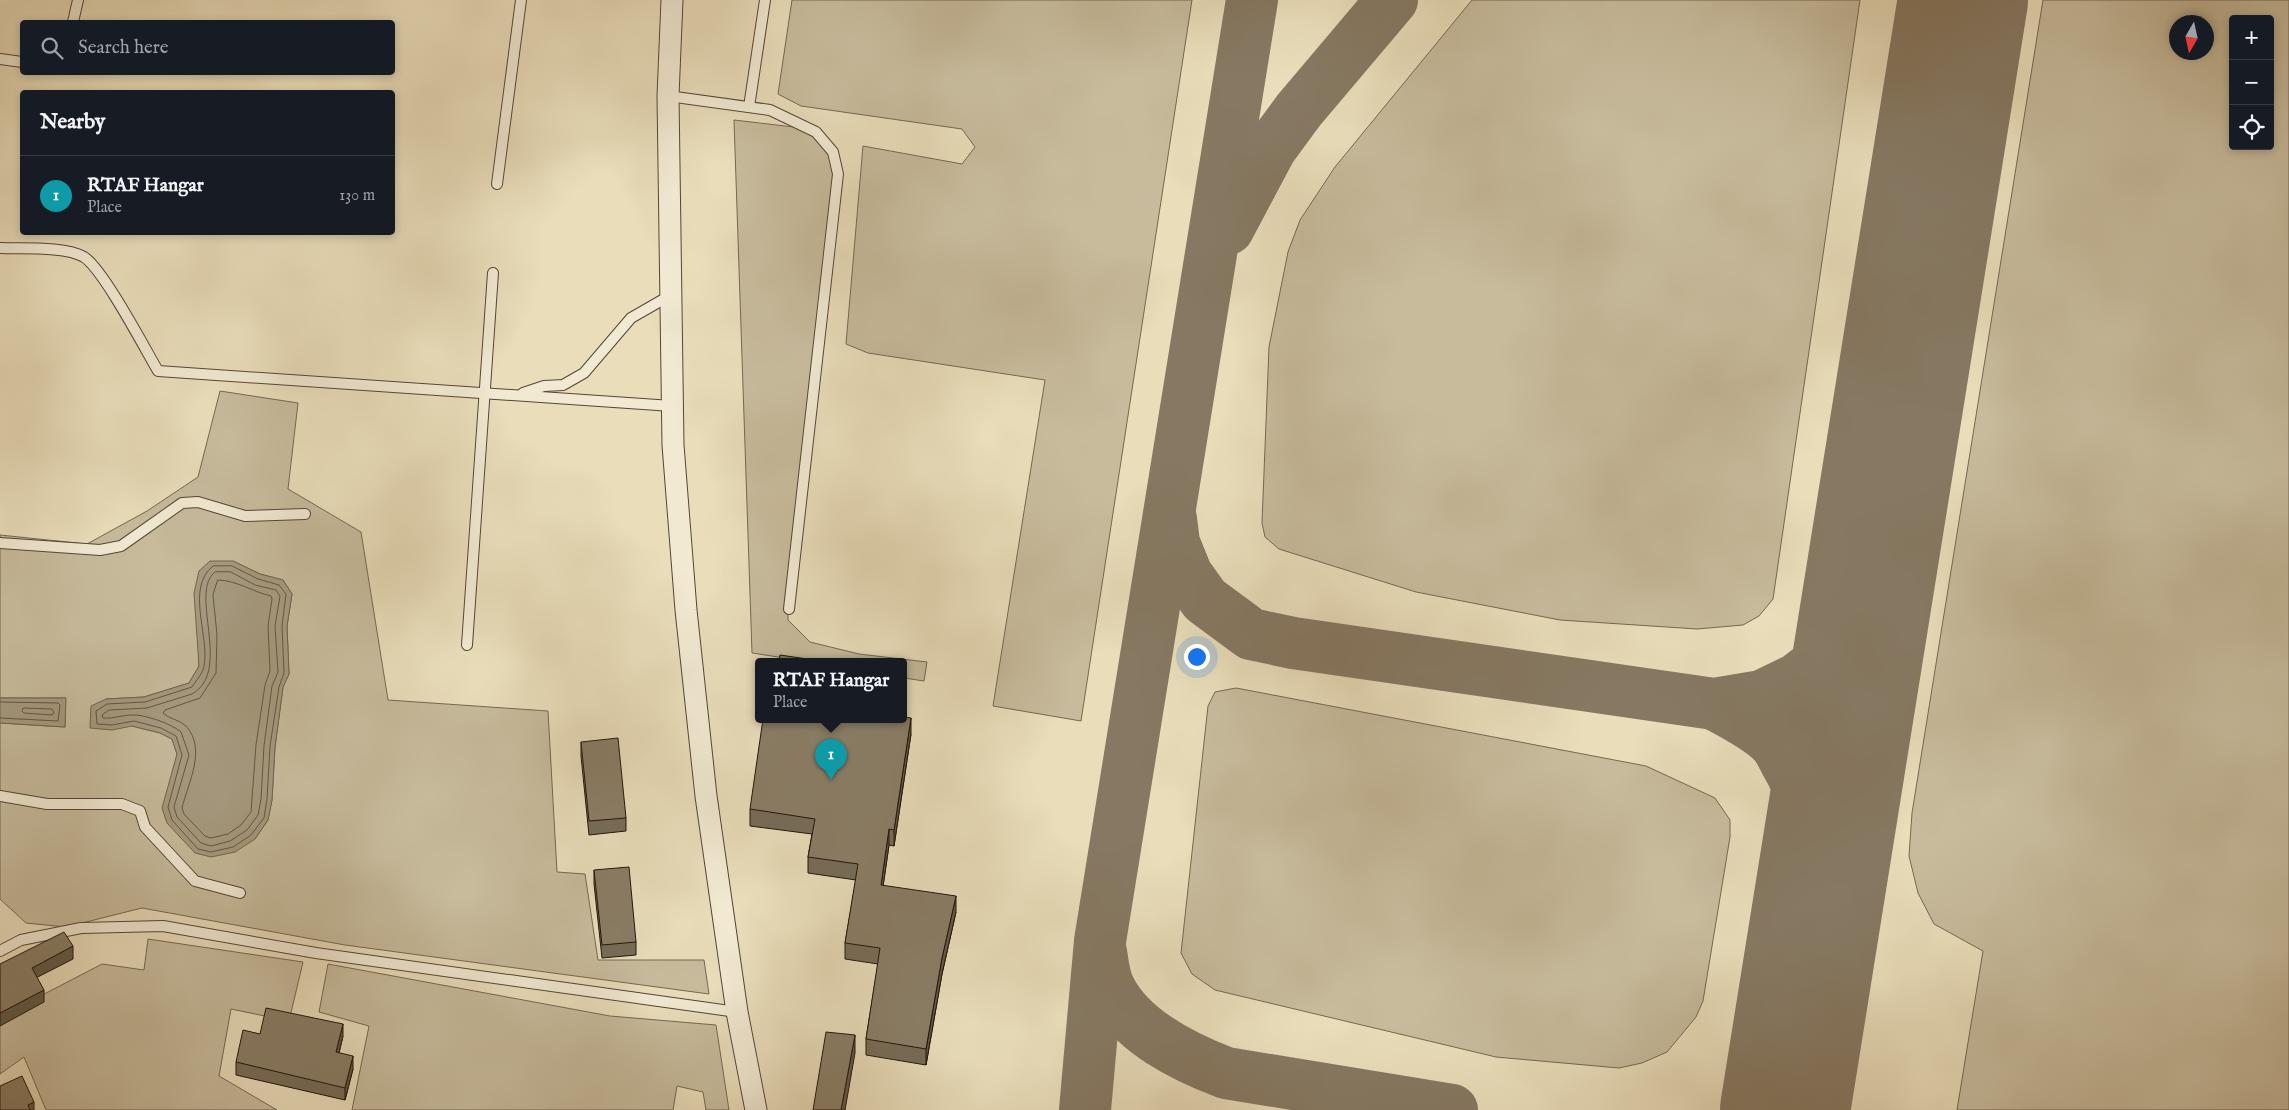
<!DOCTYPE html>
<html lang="en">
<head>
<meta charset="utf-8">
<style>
  body { margin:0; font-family:"IM FELL English",serif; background:#242831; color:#f1f3f6 }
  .controls { position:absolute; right:15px; top:15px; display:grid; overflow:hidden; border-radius:5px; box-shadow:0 2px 8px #0003 }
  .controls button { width:45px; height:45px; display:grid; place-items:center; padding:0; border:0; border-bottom:1px solid #363941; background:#171b24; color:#f1f3f6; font:25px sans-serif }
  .compass { position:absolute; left:2169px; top:15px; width:45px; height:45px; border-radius:50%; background:#171b24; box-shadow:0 2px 8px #0003; rotate:189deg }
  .you { position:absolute; left:1196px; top:656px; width:18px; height:18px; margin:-12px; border:4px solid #fff; border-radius:50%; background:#1a73e8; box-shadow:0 0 0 8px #1a73e833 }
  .badge { display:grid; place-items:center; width:32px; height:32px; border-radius:50%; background:#c59692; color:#fff; font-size:16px; font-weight:700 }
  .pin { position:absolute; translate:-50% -41px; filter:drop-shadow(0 1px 2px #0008) }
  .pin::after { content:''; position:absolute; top:26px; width:18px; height:15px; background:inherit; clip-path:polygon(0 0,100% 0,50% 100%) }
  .popup { position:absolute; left:755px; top:658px; width:152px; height:65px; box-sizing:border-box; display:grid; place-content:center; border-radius:5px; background:#171b24; filter:drop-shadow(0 1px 4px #0005); font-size:16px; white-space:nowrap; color:#9ea1a6 }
  .popup b { font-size:19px; color:#f1f3f6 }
  .popup::after { content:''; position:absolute; left:50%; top:100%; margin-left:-10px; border:10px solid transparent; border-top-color:#171b24 }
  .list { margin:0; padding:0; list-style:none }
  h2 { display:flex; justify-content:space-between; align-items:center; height:65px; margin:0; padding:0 20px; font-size:21px }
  h2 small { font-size:16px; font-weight:400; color:#9ea1a6 }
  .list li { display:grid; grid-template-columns:32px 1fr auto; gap:15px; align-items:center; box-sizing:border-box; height:80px; padding:0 20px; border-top:1px solid #363941 }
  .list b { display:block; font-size:19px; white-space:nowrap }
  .list p { margin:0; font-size:16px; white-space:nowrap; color:#9ea1a6 }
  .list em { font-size:16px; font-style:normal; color:#9ea1a6 }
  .icon { flex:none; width:28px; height:28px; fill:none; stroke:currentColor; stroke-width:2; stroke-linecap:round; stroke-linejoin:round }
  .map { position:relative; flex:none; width:2289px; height:1110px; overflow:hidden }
  .search { position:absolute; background:#171b24; box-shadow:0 2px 8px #0003; left:20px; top:20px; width:375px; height:55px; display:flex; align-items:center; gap:12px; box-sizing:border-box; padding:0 18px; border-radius:5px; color:#9ea1a6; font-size:19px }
  .panel { position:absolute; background:#171b24; box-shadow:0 2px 8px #0003; left:20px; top:90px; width:375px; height:145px; border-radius:5px }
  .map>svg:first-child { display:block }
  .green { fill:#c7bb9c; stroke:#746854; fill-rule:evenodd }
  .water { fill:#a5997e; stroke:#716450 }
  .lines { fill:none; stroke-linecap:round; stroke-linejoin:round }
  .shore { stroke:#645644; stroke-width:1 }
  .taxiway { stroke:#867862; stroke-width:52 }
  .runway { stroke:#867862; stroke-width:130 }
  .lane-casing { stroke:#544637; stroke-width:12 }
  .street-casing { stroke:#544637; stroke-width:23 }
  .lane { stroke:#f1e9d2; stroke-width:10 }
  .street { stroke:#f1e9d2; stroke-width:21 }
  .wall { fill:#766c58; stroke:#22140b }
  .shaded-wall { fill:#605847; stroke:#22140b }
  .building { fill:#897d66; stroke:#22140b }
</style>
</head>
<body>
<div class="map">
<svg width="2289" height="1110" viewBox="0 0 2289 1110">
  <rect width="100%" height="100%" fill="#e9ddba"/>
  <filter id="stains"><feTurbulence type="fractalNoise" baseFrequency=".004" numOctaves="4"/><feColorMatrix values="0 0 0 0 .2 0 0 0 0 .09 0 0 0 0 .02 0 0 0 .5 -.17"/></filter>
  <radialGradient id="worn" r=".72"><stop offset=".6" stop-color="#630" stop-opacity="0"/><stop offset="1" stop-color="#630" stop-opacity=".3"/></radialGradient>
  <g class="green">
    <polygon points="792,0 1192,0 1081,721 993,706 1045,380 868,353 846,344 863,146 962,164 975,147 962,129 801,106 778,94"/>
    <polygon points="1472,0 1860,0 1773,599 1759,616 1743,625 1697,629 1560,620 1416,592 1279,549 1265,537 1262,523 1269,347 1288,252 1300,220 1335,167"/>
    <path d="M2043,0H2289V1110H1957L1983,951L1934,924L1918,893L1909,856L1912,813ZM2233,19H2270V146H2233ZM2176,22H2206V52H2176Z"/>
    <polygon points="734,120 794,127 822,137 833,162 837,196 788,591 788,620 810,642 859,654 927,662 924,681 904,678 904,661 804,661 752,653"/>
    <path d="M220,391L298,403L288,489L361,532L388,700L548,711L557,872L585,874L598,960H704L709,994L345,945L142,908L66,927L26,923L0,899V723L65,727V698H0V535L87,544L147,511L198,477ZM233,561L260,574L283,580L292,594L287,626L289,674L283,687L275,747L272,800L268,820L255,839L173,775L177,754L172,739L160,733L132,726L106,699L144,697L189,683L199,666L198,635Z"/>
    <polygon points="1236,688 1646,766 1715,798 1730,820 1730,837 1703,1001 1696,1017 1667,1052 1642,1063 1619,1068 1496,1057 1215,990 1192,974 1181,953 1208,706 1215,692"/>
    <polygon points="148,939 303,962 289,1021 231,1009 219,1076 277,1110 46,1110 24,1057 0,1074 0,1017 102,964 144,970"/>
    <polygon points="328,964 610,1016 716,1025 729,1110 706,1110 703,1092 677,1086 673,1110 352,1110 369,1026 319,1012"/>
  </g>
  <g class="water">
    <polygon points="210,561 233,561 260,574 283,580 292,594 287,626 289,674 283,687 275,747 272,800 268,820 255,839 235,852 211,857 195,853 167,823 162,808 177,754 172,739 160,733 132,726 112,730 90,728 91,706 106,699 144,697 189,683 199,666 194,593 199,571"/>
    <polygon points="0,698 66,698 65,727 0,723"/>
  </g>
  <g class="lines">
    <g class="shore">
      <path d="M232,566L258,579L279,585L286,594L282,626L284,673L279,687L270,746L267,799L264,818L251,835L233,847L211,852L198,849L172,820L168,807L182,755L176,736L161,728L134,721L112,725L97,724L96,711L107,704L145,702L192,687C196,681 203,673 204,666C210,636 185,588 213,566Z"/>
      <path d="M231,572L255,585L276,590L280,596L275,626L278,672L272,686L264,746L261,799L258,815L247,830L230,841L211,846L201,843L177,817L174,807L189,755L181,732C172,724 144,714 132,715C122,715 113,719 103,718L102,715L109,710L147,708L192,694C233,671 188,592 215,572Z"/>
      <path d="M218,580C236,580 253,592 271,596L272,599L268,626L270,671L265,685L256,745L251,812L241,825L228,834L211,838L205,836L184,814L182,808C188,783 207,749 186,726C180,720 169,719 163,713L165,710L200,698L216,673L217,635L213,595Z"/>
      <polyline points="0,702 58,703 60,705 58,721 0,718"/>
      <polygon points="24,708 52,709 54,713 52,715 24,713 22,711"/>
    </g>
    <g class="taxiway">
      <polyline points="1228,229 1271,148 1299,110 1392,0"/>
      <polyline points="1171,519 1174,543 1187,575 1205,600 1251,634 1293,643 1714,704 1762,696 1797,679 1827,656 1850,620 1875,553"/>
      <path d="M1714,704C1731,713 1762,729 1775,744C1779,749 1783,757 1786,763C1810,803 1818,849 1820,895"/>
      <path d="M1101,952C1103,964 1104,978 1110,989C1132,1032 1184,1057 1226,1073L1452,1110"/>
      <polyline points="1085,1110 1100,941 1252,0"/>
    </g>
    <polyline class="runway" points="1785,1110 1963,0"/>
    <g class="lane-casing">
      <g id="lane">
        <polyline points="73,22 78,0"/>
        <polyline points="0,59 22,62"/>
        <polyline points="668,96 770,110 816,132 833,152 838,174 789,609"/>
        <polyline points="749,107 765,0"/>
        <polyline points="497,184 521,0"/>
        <path d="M0,248C23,249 65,246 84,257C103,269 144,347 158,371L672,406"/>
        <polyline points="523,393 544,386 563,385 584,373 631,318 671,295"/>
        <polyline points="0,543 100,550 121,546 182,503 198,502 245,516 305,514"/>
        <polyline points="467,645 493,273"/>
        <polyline points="0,796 47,804 122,804 140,811 145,827 195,881 240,893"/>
        <polyline points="0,951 21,940 81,928 163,926 316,953 737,1012"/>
      </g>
    </g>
    <g class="street-casing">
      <polyline id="street" points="672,0 668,96 673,445 686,610 706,796 737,1012 756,1110"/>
    </g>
    <use href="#lane" class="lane"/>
    <use href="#street" class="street"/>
  </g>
  <g class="wall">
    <polygon points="911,734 894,846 889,845 883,886 956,912 942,974 926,1065 866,1055 866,1039 878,964 845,959 845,943 856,880 808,873 808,857 812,834 750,826 750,809"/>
    <polygon points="581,742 626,818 626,831 589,835 581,756"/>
    <polygon points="594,870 636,942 636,955 602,958 594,884"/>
    <polygon points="343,1036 339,1053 353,1069 345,1100 236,1075 236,1062"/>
  </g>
  <g class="shaded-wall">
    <polygon points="911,718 911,734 894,846 894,830"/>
    <polygon points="889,829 889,845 881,901 881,885"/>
    <polygon points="956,896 956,912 942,974 926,1065 926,1049 942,958"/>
    <polygon points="73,946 73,959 32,980 32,968"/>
    <polygon points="44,990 44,1002 0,1026 0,1013"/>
    <polygon points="343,1024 343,1036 336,1065 336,1052"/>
    <polygon points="855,1035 855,1053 845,1110 841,1110"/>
    <polygon points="353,1056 353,1069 345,1100 345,1088"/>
    <polygon points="34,1102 34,1110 28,1110 28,1105"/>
  </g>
  <g class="building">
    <polygon points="780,655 814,660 814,661 779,661"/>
    <polygon points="904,717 911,718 894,830 889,829 881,885 956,896 942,958 926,1049 866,1039 880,948 845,943 858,864 808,857 815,819 750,809 763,719 904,719"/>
    <polygon points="618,738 626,818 589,821 581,742"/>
    <polygon points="629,867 636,942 602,945 594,870"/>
    <polygon points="64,932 73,946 32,968 44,990 0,1013 0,964"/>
    <polygon points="266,1008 343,1024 336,1052 353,1056 345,1088 236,1062 243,1030 260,1034"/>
    <polygon points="826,1032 855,1035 841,1110 813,1110"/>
    <polygon points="22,1076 34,1102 28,1105 30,1110 0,1110 0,1086"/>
  </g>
  <rect width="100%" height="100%" filter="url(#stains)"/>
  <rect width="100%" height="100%" fill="url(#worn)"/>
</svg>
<div class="controls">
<button>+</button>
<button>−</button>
<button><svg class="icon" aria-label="locate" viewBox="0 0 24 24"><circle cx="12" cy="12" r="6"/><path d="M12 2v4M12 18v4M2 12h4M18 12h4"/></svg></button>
</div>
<svg class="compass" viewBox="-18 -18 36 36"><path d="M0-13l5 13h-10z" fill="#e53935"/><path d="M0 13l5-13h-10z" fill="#9ea1a6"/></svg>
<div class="you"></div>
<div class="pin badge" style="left:831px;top:780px;background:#0f9aa8">1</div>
<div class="popup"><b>RTAF Hangar</b>Place</div>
<div class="search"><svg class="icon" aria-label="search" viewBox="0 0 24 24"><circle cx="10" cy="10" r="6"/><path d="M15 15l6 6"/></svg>Search here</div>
<section class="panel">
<h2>Nearby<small></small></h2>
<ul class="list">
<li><span class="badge" style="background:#0f9aa8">1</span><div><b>RTAF Hangar</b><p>Place</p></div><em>130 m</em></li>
</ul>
</section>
</div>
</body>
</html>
